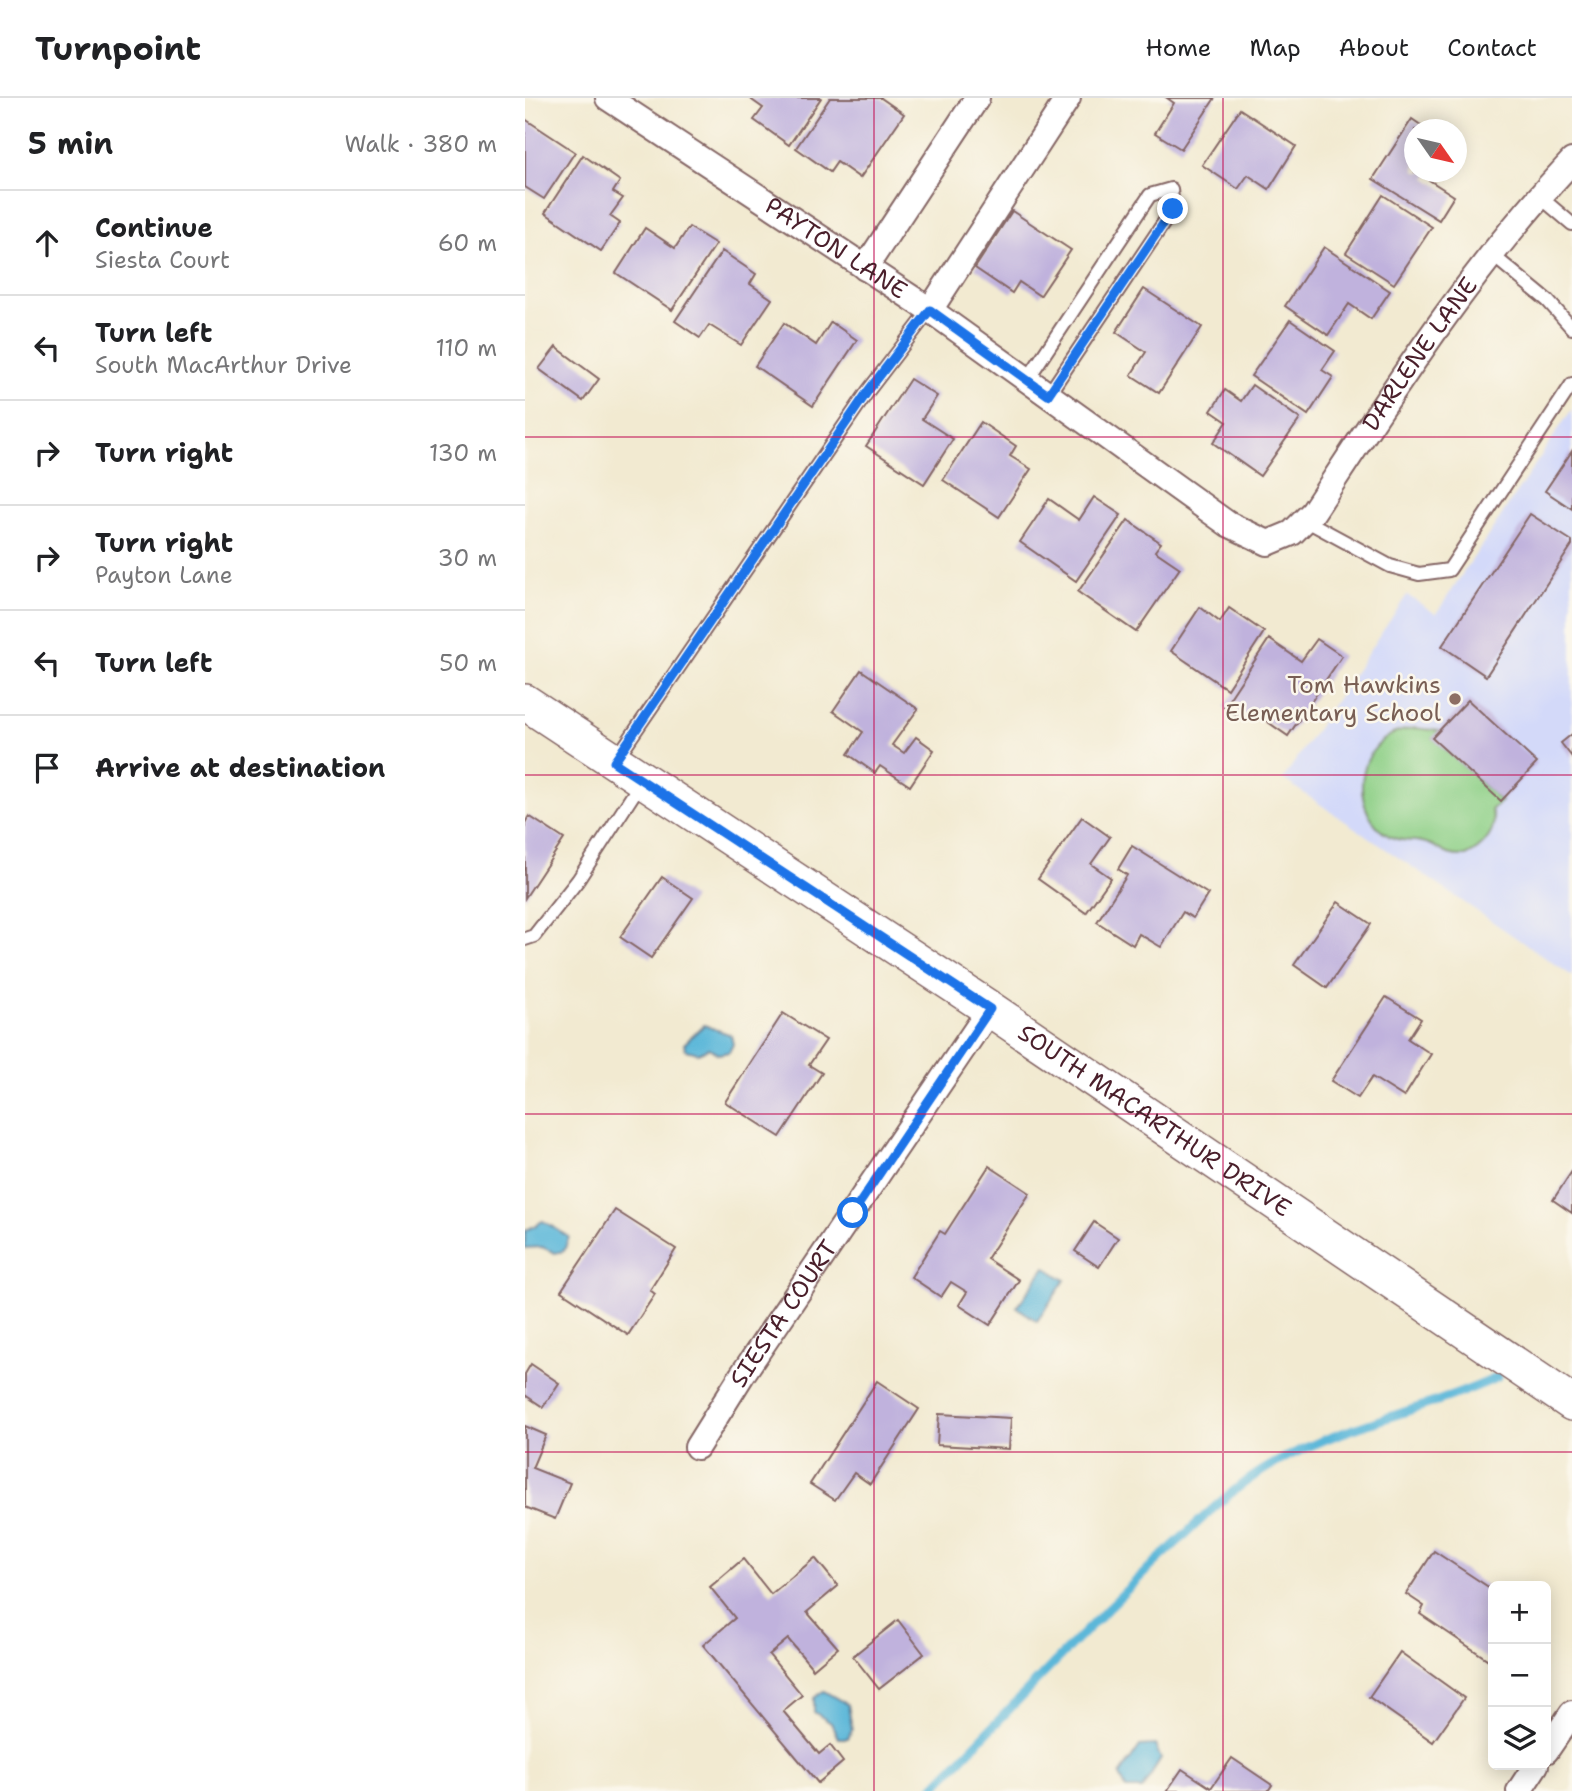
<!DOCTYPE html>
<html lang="en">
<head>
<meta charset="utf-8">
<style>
  body { margin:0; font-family:"Shantell Sans",sans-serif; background:#f2f2f2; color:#202124 }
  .controls { position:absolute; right:21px; bottom:21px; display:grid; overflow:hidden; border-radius:10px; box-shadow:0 4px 18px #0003 }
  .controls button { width:63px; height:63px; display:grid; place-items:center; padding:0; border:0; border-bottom:2px solid #e0e0e0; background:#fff; color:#202124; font:35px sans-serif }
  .compass { position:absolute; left:879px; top:21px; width:63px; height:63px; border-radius:50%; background:#fff; box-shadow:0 4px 18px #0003; rotate:124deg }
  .stop { position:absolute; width:21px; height:21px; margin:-16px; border:5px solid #1a73e8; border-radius:50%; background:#fff }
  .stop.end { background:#1a73e8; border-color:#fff; box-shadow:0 2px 7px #0008 }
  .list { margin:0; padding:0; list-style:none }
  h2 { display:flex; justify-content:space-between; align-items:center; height:91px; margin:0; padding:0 28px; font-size:30px }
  h2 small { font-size:23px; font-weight:400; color:#757577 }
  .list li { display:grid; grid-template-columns:46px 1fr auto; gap:21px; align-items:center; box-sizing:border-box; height:105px; padding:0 28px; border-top:2px solid #e0e0e0 }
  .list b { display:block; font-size:26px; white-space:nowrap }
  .list p { margin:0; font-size:23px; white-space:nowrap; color:#757577 }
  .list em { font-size:23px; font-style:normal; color:#757577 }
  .icon { flex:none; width:38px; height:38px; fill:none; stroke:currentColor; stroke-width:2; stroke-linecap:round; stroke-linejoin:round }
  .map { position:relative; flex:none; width:1047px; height:1693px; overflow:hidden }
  header { display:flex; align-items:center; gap:42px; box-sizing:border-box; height:98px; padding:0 35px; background:#fff; border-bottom:2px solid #e0e0e0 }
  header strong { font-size:33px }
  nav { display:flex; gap:38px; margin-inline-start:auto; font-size:24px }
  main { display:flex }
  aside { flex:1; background:#fff }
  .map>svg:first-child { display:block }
  .built { fill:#d3d9f9 }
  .green { fill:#8fd088; stroke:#6c785a; stroke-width:2 }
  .water { fill:#5bb7d9; stroke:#526b82; stroke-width:2 }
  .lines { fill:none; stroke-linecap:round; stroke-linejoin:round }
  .stream { stroke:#5bb7d9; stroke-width:9 }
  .building { fill:#c0b2dd }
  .lane-casing { stroke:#856665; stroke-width:16 }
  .street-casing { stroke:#856665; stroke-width:28 }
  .secondary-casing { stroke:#856665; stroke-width:38 }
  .lane { stroke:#fff; stroke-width:12 }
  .street { stroke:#fff; stroke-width:24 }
  .secondary { stroke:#fff; stroke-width:35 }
  .route { stroke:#1a73e8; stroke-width:9 }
  .grid { fill:none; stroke:#c2185b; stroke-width:2; stroke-opacity:0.55 }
  .education-dot { fill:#8d6e63; stroke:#fbf7ec; stroke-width:2.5 }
  .labels { text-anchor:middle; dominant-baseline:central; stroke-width:5; stroke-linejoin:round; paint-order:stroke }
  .street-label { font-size:24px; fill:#4a1f2b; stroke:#fbf7ec }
  .education-label { font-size:24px; fill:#785e54; stroke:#fbf7ec; text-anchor:end }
</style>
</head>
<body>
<header>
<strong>Turnpoint</strong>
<nav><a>Home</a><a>Map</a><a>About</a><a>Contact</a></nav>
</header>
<main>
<aside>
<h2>5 min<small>Walk · 380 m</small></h2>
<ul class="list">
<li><svg class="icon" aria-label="ahead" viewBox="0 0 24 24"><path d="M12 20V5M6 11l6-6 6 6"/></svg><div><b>Continue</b><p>Siesta Court</p></div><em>60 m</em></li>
<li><svg class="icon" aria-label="left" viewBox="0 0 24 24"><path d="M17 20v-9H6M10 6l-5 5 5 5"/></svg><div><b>Turn left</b><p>South MacArthur Drive</p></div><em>110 m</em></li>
<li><svg class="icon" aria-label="right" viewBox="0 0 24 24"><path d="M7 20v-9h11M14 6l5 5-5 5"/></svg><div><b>Turn right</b></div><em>130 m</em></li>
<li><svg class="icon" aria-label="right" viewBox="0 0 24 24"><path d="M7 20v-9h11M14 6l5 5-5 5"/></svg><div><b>Turn right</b><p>Payton Lane</p></div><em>30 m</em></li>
<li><svg class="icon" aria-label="left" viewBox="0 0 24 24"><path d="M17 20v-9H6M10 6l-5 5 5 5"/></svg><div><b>Turn left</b></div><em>50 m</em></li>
<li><svg class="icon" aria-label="arrive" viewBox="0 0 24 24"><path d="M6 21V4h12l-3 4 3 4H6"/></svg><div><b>Arrive at destination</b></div></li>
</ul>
</aside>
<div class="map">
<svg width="1047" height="1693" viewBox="0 0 1047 1693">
  <rect width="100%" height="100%" fill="#fbf7ec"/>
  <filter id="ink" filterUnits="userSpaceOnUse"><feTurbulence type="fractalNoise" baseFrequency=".0143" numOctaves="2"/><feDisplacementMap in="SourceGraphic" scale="14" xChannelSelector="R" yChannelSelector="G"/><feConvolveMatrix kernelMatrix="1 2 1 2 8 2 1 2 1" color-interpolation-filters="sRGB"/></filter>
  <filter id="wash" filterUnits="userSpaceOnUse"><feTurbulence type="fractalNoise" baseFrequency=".00686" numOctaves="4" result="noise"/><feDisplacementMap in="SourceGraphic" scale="28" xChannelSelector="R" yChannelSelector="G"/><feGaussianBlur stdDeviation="1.57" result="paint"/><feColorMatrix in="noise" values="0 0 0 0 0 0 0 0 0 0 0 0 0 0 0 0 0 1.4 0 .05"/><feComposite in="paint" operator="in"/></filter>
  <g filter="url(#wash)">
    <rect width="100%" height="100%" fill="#f2ead1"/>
    <polygon class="built" points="1047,311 1047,878 758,681 882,497 911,516"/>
    <path class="green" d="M890,630L915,633L908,640L976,703L966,712C975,732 958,750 941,758C916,759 917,749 901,745C888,741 877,745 864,738C828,716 828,660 864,638C872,633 881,632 890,630Z"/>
    <g class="water">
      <polygon points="179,927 206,937 208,946 204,954 193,956 184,950 173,955 161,952 159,946"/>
      <polygon points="18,1123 44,1139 39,1153 30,1155 17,1149 0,1150 0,1133"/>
      <polygon points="520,1169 540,1182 512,1223 492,1209"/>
      <polygon points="299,1593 323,1607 327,1631 323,1640 313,1640 306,1625 289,1614 289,1600"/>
      <polygon points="630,1647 636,1661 617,1691 601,1691 595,1677 615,1648"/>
    </g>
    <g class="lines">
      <path class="stream" d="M405,1693C482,1615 556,1534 636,1459C667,1431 697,1399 732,1376C806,1328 894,1316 973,1279"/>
    </g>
    <g id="blocks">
      <g class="building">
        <polygon points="224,0 296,0 264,47 229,22 238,10"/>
        <polygon points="305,0 356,0 379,16 335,80 312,64 305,74 271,50"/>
        <polygon points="642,0 690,0 656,51 630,35 649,5"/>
        <polygon points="715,11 771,48 744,91 723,77 713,91 677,67"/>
        <polygon points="0,21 50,54 19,101 0,89"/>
        <polygon points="887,21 903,32 890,32 890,74 905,74 901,80 929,98 914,122 848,81"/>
        <polygon points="58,57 95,83 88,94 98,100 85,118 95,125 76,153 20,115"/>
        <polygon points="858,97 907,129 869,186 821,155"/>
        <polygon points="487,113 546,152 515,198 494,184 487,195 450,170"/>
        <polygon points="164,129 191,146 147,212 91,175 120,130 150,150"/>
        <polygon points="799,149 865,193 846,221 824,206 803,237 760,208"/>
        <polygon points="197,153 231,176 225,186 247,201 216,247 184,227 175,240 150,223"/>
        <polygon points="619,191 677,229 634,295 606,277 621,254 591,234"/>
        <polygon points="765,222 810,253 797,272 808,279 783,317 726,278"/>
        <polygon points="306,224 332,242 288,308 230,268 259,225 291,247"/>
        <polygon points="31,249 74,281 58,303 14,271"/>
        <polygon points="385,281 412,298 397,321 428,341 399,386 341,348"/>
        <polygon points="727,287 775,321 735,378 688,345 702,324 686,313 700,292 716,303"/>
        <polygon points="456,324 491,348 485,358 506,371 474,419 418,382"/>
        <polygon points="1047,353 1047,411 1020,393"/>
        <polygon points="569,399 596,417 551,483 495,444 524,401 554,422"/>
        <polygon points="1005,416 1047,443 1047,447 961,578 917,548"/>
        <polygon points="603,422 636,445 630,453 655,470 611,534 553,494"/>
        <polygon points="675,509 695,524 704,510 739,534 702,591 646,553"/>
        <polygon points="744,541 776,563 792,541 817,558 763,638 727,613 721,624 699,609"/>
        <polygon points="336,572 393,611 367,647 379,655 391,639 409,652 385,688 355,668 350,675 323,656 338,634 308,613"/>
        <polygon points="943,602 1012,665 976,703 907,640"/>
        <polygon points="1047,636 1047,659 1036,645"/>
        <polygon points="4,718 39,741 0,800 0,725"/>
        <polygon points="557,719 585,739 566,766 586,780 561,815 513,781"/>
        <polygon points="607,748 683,796 668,820 658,814 636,849 614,836 608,847 572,824 602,777 593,771"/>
        <polygon points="137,779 168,800 126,860 95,839"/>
        <polygon points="813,804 846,826 802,890 769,867"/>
        <polygon points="861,899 896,921 883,941 906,956 879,999 847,979 833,1000 806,983"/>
        <polygon points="258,915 301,942 284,967 297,975 255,1039 200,1004"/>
        <polygon points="464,1068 505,1095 462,1161 494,1182 465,1227 434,1207 442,1194 426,1184 416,1199 386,1179 415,1133 420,1136"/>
        <polygon points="1047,1073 1047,1115 1028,1102"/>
        <polygon points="90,1112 151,1151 125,1192 130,1196 103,1237 36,1193"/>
        <polygon points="569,1124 593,1140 574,1169 550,1153"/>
        <polygon points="6,1266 34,1285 18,1309 0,1297 0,1276"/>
        <polygon points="352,1283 394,1311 345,1386 329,1375 310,1402 285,1386"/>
        <polygon points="414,1316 486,1320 484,1351 412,1347"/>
        <polygon points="0,1328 21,1337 7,1370 45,1385 30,1421 0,1409"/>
        <polygon points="909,1453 968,1492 968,1565 895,1516 899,1508 881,1496"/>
        <polygon points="290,1460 313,1488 282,1514 313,1550 288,1571 263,1541 244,1557 277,1597 258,1613 294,1656 305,1647 318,1664 293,1685 178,1547 210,1520 185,1489 218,1461 246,1496"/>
        <polygon points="373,1522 399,1556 354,1591 328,1558"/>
        <polygon points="875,1554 939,1600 908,1644 844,1599"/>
        <polygon points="707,1660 747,1687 743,1693 642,1693 657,1671 686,1690"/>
      </g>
    </g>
  </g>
  <g filter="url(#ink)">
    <use href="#blocks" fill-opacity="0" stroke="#856665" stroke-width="2"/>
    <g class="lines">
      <g class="lane-casing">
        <g id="lane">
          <polyline points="1014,98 1047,126"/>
          <polyline points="965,155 1023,203 1047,230"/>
          <polyline points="502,282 625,97 646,91 648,111 523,297"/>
          <polyline points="780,422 865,468 894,476 924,472 1047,286"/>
          <polyline points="91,661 343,293 405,212"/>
          <polyline points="0,841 9,838 53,782 117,683"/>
        </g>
      </g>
      <g class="street-casing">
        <g id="street">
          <path id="s1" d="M83,0L405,212L703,426L743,445L767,435L788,414C869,291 946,170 1047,63"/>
          <polyline points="340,170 452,0"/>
          <polyline points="405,212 543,0"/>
          <path id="s2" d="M172,1349L217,1277L465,911"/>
          <polyline points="1021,1653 1047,1615"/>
          <polyline points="994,1693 1011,1667"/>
        </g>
      </g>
      <g class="secondary-casing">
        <g id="secondary">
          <path id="s3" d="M0,604L465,911L1047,1305"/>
        </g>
      </g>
      <use href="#lane" class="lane"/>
      <use href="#street" class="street"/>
      <use href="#secondary" class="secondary"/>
    </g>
  </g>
  <g class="lines" filter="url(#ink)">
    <polyline class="route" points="328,1115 465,911 89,664 343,293 405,212 523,297 648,111"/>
  </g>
  <path class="grid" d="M349,0V1693M698,0V1693M0,339H1047M0,677H1047M0,1016H1047M0,1354H1047"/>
  <circle class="education-dot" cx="930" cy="601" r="7"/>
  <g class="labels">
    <g class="street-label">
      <text stroke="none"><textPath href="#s1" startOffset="273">PAYTON LANE</textPath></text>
      <text stroke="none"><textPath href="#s1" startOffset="1043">DARLENE LANE</textPath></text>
      <text stroke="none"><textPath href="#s3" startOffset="756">SOUTH MACARTHUR DRIVE</textPath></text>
      <text stroke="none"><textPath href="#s2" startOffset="159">SIESTA COURT</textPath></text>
    </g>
    <g class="education-label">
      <text x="916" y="587">Tom Hawkins<tspan x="916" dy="28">Elementary School</tspan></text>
    </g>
  </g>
</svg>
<div class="controls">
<button>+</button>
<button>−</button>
<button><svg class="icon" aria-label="layers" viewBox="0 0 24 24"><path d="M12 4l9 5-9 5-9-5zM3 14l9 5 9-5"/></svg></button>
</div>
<svg class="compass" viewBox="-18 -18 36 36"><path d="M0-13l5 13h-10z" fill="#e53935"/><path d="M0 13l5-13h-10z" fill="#757577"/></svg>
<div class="stop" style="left:328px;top:1115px"></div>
<div class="stop end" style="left:648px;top:111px"></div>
</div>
</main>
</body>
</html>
